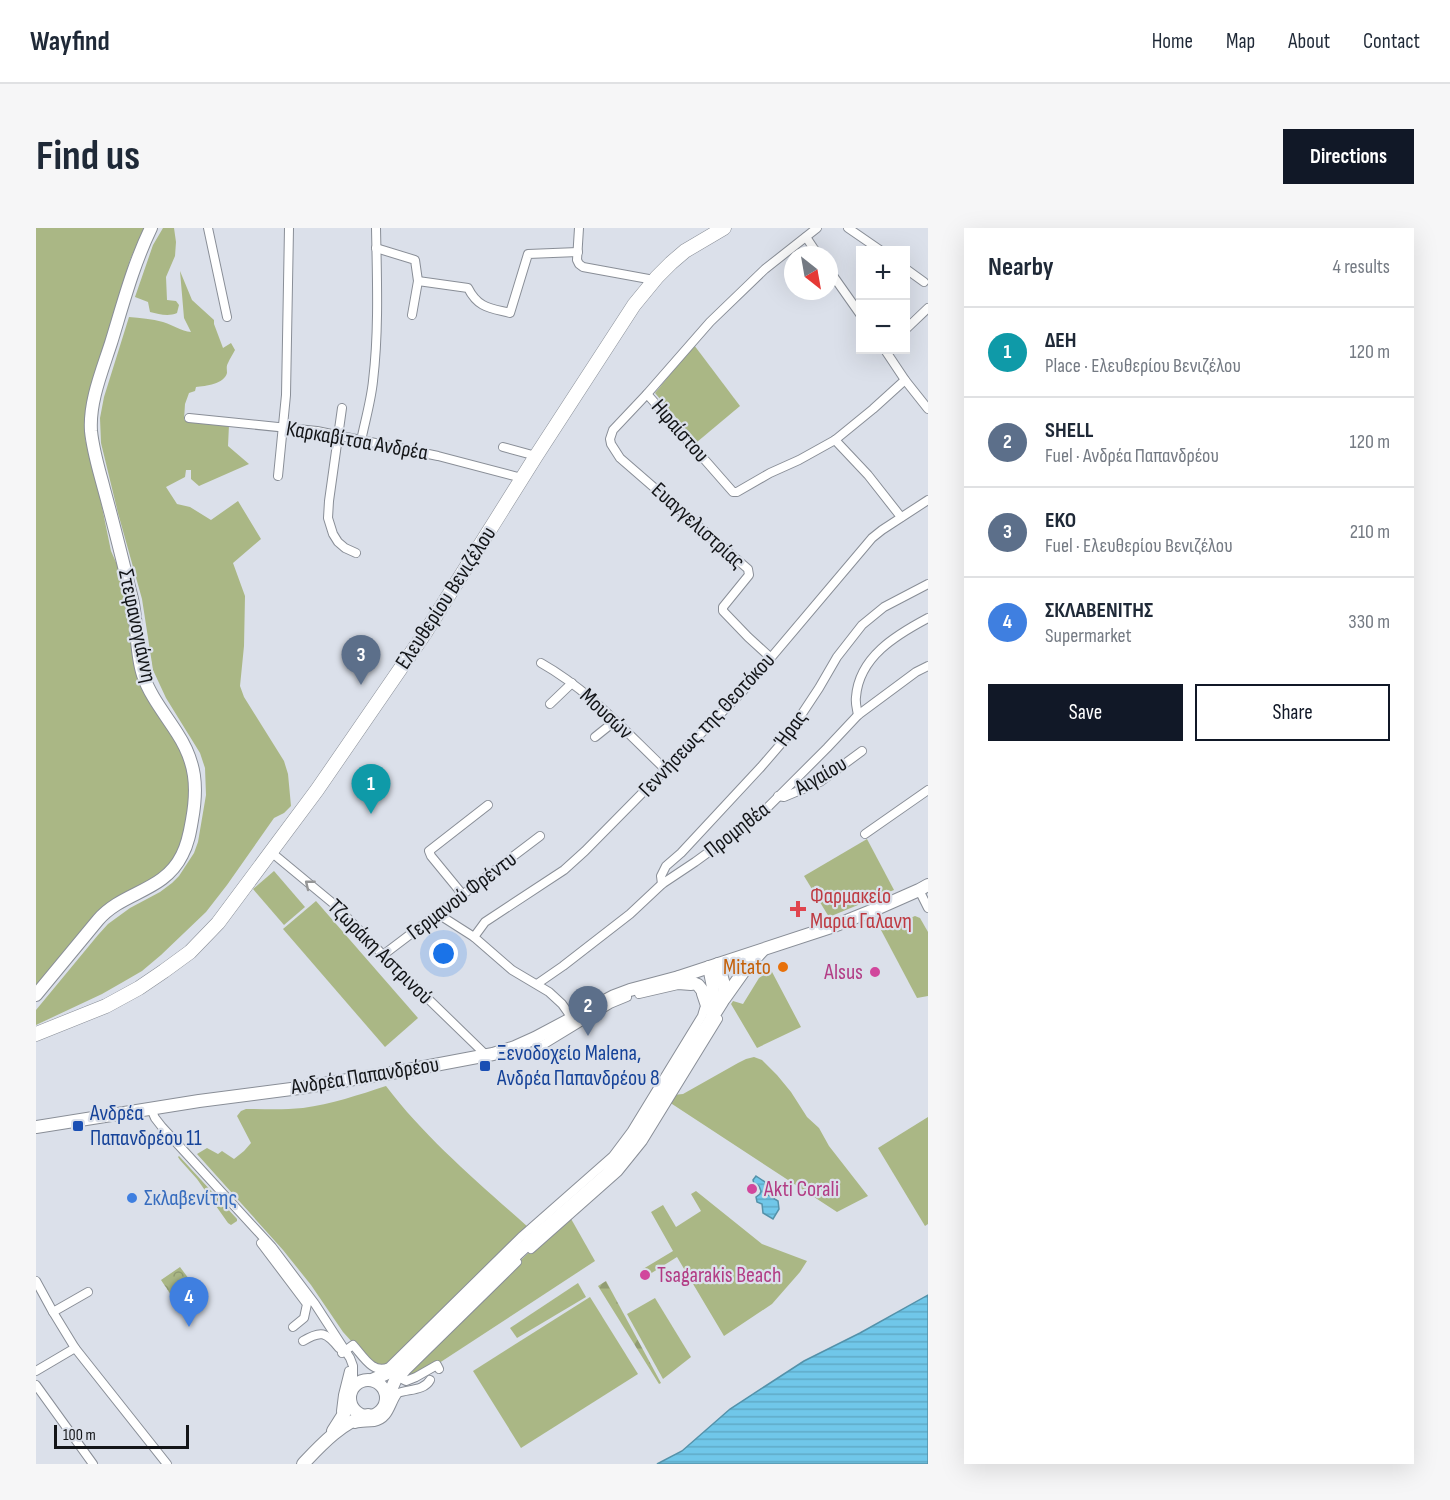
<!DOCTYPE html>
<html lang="en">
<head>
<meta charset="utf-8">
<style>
  body { margin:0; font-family:"Sofia Sans Condensed",sans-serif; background:#f6f6f7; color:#1f2937 }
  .controls { position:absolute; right:18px; top:18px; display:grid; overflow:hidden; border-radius:0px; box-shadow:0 6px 24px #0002 }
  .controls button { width:54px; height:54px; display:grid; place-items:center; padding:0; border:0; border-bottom:2px solid #e0e1e3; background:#fff; color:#1f2937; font:30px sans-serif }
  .compass { position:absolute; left:748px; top:18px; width:54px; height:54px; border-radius:50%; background:#fff; box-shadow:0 6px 24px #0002; rotate:149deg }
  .scale { position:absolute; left:18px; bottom:15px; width:135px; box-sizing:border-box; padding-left:6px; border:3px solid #131518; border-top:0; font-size:16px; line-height:21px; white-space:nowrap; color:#131518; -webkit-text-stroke:4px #dbe0ea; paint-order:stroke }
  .you { position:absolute; left:408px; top:726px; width:21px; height:21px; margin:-15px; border:4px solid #fff; border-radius:50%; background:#1a73e8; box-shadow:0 0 0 9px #1a73e833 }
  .badge { display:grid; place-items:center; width:39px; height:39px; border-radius:50%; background:#111827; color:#fff; font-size:20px; font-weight:700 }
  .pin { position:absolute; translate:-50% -50px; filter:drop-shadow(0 2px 3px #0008) }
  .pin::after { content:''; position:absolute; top:32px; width:21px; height:18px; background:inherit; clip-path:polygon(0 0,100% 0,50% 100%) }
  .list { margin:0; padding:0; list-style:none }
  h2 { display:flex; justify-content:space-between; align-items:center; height:78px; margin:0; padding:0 24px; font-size:26px }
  h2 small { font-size:20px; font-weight:400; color:#747a83 }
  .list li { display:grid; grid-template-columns:39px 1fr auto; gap:18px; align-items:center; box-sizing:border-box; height:90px; padding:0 24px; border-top:2px solid #e0e1e3 }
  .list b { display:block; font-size:22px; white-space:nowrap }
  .list p { margin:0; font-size:20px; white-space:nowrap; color:#747a83 }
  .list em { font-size:20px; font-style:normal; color:#747a83 }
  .actions { display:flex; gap:12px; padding:18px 24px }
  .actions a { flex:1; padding:14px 0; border:2px solid #111827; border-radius:0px; text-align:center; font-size:21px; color:#111827 }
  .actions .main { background:#111827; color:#fff }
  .map { position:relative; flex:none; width:892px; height:1236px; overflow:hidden; border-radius:0px }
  header { display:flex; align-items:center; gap:36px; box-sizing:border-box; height:84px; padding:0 30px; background:#fff; border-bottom:2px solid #e0e1e3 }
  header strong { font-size:28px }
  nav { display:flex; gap:33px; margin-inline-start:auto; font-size:21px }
  .intro { display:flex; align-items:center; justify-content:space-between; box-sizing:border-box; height:144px; padding:0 36px }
  h1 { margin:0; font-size:42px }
  .button { padding:15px 27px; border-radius:0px; background:#111827; color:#fff; font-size:21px; font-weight:700 }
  main { display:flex; gap:36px; padding:0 36px }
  aside { flex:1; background:#fff; border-radius:0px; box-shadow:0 6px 24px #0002 }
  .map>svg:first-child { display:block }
  .green { fill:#aab785 }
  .forest { fill:url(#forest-firs) }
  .park { fill:url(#park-crowns) }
  .water { fill:url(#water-rules); stroke:#5492aa; stroke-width:1.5 }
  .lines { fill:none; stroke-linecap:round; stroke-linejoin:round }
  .street-casing { stroke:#898e97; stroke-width:10 }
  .secondary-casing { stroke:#898e97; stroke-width:14 }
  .primary-casing { stroke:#898e97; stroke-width:15 }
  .street { stroke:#fff; stroke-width:8 }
  .secondary { stroke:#fff; stroke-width:12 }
  .primary { stroke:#fff; stroke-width:14 }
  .oneway { stroke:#959697 }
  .health-dot { fill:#e0444e; stroke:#dbe0ea; stroke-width:2 }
  .food-dot { fill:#e8710a; stroke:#dbe0ea; stroke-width:2 }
  .hotel-dot { fill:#d1479c; stroke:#dbe0ea; stroke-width:2 }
  .transit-dot { fill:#1a4fb4; stroke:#dbe0ea; stroke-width:2 }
  .shop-dot { fill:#3f7fe0; stroke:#dbe0ea; stroke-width:2 }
  .labels { text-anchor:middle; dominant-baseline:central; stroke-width:4.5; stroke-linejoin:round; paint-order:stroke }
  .street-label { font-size:22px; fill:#131518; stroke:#dbe0ea }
  .health-label { font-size:22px; fill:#be3a42; stroke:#dbe0ea; text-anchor:start }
  .food-label { font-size:22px; fill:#c56008; stroke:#dbe0ea; text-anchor:end }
  .hotel-label { font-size:22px; fill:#b23c85; stroke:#dbe0ea; text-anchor:start }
  .transit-label { font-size:22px; fill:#164399; stroke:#dbe0ea; text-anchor:start }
  .shop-label { font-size:22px; fill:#366cbe; stroke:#dbe0ea; text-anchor:start }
</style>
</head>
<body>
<header>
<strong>Wayfind</strong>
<nav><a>Home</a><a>Map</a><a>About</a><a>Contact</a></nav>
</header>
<div class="intro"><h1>Find us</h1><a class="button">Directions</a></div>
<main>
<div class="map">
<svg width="892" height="1236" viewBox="0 0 892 1236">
  <defs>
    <pattern id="forest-firs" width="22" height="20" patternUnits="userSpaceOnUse" patternTransform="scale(1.5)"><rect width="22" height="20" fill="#aab785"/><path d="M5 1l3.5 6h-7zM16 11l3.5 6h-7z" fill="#919c72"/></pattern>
    <pattern id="park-crowns" width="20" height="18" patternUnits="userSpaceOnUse" patternTransform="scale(1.5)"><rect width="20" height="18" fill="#aab785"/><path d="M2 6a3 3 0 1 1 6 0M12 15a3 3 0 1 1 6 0" fill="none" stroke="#919c72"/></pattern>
    <pattern id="water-rules" width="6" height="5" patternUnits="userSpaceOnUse" patternTransform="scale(1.5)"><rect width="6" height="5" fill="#70c7e9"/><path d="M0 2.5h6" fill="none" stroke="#60aac7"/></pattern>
  </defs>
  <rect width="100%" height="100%" fill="#dbe0ea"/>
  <g class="green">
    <polygon points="0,0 108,0 94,32 61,143 49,192 49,211 59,245 75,323 83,341 91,367 99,416 152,539 154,569 147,616 130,643 97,662 0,760"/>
    <path d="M127,0H138L140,14L139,28L130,49L131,72L140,73L143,77L141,85C132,89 123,86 114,84L112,74L99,69L117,17Z"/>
    <path d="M144,43L156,72L178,92V96L187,120L195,115L199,122C197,126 194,130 192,135C190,138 191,142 191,145C188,156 170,158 160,159L159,163L153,165L149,176L148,192L193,197L192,218L213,236L163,258L155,251V242H150L149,249L130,259L141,276L154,279L175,292L202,273L225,311L197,335L209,368L208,418L204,458L208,469L248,533L252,546L255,578L248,585L238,590L191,657L170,684L125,727L106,743L87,754L66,766L0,797V782L62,707L72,696L94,680L124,664L136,655L143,648L158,625L162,614L170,567L169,540L164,525L130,470L117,442L106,371L82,285L65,215L64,190L68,169L93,89C104,90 116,91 127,94C137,97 145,103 155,104L148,90Z"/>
    <polygon points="658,117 704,178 661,214 619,165"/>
    <polygon points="831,611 858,662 793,689 768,648"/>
    <polygon points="238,643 269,679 248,697 217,661"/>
    <polygon points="280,673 382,790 349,819 247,701"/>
    <polygon points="879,688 884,690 892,704 892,768 881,770 845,702"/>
    <polygon points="735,742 765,799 721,820 695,776 697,773 707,776 723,750"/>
    <polygon points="718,829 726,832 741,847 755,864 771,889 783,900 793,918 832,968 801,984 633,874 637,867 647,866 702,835 710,831"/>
    <path d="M350,858C390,911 443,955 493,1000L349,1140L336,1136L307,1104L275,1057L247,1022L161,926L171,920L182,926L186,923L198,931L208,923L215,915L201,888L205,883L210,881C229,881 248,882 267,880C295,876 323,867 350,858Z"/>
    <polygon points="892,889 892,996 889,998 842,920"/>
    <polygon points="143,928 201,991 201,993 195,997 192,995 161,951 144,932 142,929"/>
    <polygon points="660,963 726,1016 771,1033 764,1044 736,1076 688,1108 641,1029 614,1046 613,1044 610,1046 607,1041 637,1023 615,984 627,977 640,999 665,983 655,966"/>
    <polygon points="534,989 559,1033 394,1141 381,1148 367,1149 489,1028"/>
    <polygon points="542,1055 550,1069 481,1110 474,1100"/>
    <polygon points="554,1069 602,1146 485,1220 437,1143"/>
    <polygon points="619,1070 655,1129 627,1151 591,1086"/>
  </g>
  <polygon class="forest" points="570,1053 625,1155 623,1156 562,1058"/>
  <polygon class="park" points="144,1039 159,1059 149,1066 138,1065 135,1067 125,1052"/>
  <g class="water">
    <polygon points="720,948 729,954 732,967 742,973 743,981 737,991 727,985 726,976 721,974 720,969 724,966 725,963 723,958 718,956 717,952"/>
    <polygon points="892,1067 892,1236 621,1236 646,1223 694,1181 768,1133 824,1105"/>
  </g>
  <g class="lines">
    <g class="street-casing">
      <g id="street">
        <polyline points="172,0 191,89"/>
        <polyline points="543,0 541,32 543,36 547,39 618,52"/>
        <polyline points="812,0 844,22"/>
        <polyline points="770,9 782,27"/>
        <polyline points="340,20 379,32 382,53 376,87"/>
        <polyline points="870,41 888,54"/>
        <polyline points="793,42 824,86"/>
        <path d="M382,53L432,60C442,80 454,80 474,85L492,26L542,24"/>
        <polyline points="870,101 892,80"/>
        <polyline points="849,122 869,152 892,181"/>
        <polyline points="611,166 697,264 701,264 734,245 763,232 799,212 837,181 869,152"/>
        <polyline points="306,180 293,273 292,290 297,306 302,314 309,320 320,325"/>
        <polyline points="153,190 281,203 402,228 486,250"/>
        <polyline points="799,212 832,247 865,289"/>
        <path d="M325,213C329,193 335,173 337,153C343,103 341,51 340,0"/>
        <polyline points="467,219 500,228"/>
        <polyline points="242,248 250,167 253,0"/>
        <polyline points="735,430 712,409 687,383 687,379 713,347 712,341 584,230 575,216 574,211 577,202 611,166 674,94 729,41 781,0"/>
        <path d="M505,435C553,462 590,504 630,542"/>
        <polyline points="514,476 536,455"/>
        <path d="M822,487C821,481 819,475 820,469C823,429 860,407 892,390"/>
        <polyline points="559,509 579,493"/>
        <polyline points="742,568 748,569 784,554 826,523"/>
        <polyline points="829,606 892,562"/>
        <polyline points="235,624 299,677 347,727 451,828"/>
        <polyline points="626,656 625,648 630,638 645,625 725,539 750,510 783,460 801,429 826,397 848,379 892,356"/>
        <polyline points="883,662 892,680"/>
        <polyline points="427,667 395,628 393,623 452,577"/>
        <polyline points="402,686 438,709 476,742 513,764 526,776 536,790"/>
        <polyline points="438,709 449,694 528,642 549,623 706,464 836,310 846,302 892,272"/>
        <polyline points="347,727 504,608"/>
        <polyline points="501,756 527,738 594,686 626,656 659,634 714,594 727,584 791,520 822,487 880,444 892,438"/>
        <polyline points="603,766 642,757 655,758"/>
        <polyline points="505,818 574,776 591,769"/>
        <polyline points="115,881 119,890 126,899 236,1019 279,1076 314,1130 317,1138 317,1161"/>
        <polyline points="225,1015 271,1076 268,1090 257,1099"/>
        <polyline points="495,1021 582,944 607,913 682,791"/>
        <polyline points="0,1053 17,1084 39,1120 131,1236"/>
        <polyline points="17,1084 52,1064"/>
        <path d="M267,1113C285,1102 290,1104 303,1120"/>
        <path d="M306,1125L317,1117C327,1128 337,1147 353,1139L485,1009L577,928L595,904L666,788L669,778L665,766"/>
        <polyline points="403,1141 401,1137 380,1149 370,1153 366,1151 366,1148 370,1143 481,1034"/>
        <polyline points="0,1143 39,1120"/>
        <polyline points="0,1157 57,1236"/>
        <polyline points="305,1183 307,1167 313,1143"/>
        <path d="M319,1196C325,1194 331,1195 338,1194C354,1191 354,1175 362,1165C372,1161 388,1163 394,1152"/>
      </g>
    </g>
    <g class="secondary-casing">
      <g id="secondary">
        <polyline points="673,739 677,759 676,789"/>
        <polyline points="643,749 662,757 677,776"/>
        <path d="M0,767L62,692C87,663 128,664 146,627C152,616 154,604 156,592C162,559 160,534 141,505C129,486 114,468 107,447C99,423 102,396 96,371C87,334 78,297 68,261C63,242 57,223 55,203C53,174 66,143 75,115C87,76 97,37 115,0"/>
        <polyline points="688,771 710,740 726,723"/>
        <polyline points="0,899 163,873 263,860 367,843 457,826 479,819 499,810 578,768 594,762 643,749 798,698 840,681 883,662 892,657"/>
        <polyline points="336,1152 365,1139"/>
        <circle cx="332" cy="1170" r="18"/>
        <polyline points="350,1173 365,1139 457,1048 498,1010 569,948 585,931 601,909 686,774 689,760 682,736"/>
        <polyline points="297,1203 309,1184 314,1171"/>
        <path d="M267,1236C284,1218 307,1193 332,1187"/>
      </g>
    </g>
    <g class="primary-casing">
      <polyline id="primary" points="0,806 70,778 103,760 128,743 154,724 182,695 281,562 389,405 500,228 598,77 621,49 635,35 649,23 688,0"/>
    </g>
    <use href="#street" class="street"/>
    <use href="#secondary" class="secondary"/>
    <use href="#primary" class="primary"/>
  </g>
  <defs><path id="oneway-chevron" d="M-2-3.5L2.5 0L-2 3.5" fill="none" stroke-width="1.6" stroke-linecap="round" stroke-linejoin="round" transform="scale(1.5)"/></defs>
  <use class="oneway" href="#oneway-chevron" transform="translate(273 656) rotate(-141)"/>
  <path class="health-dot" d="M759 672h6v6h6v6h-6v6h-6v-6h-6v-6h6z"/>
  <circle class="food-dot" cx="747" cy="739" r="6"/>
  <g class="hotel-dot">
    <circle cx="839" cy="744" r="6"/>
    <circle cx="716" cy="961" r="6"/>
    <circle cx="609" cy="1047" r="6"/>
  </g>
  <g class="transit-dot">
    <rect x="443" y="832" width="12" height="12" rx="3"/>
    <rect x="36" y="892" width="12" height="12" rx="3"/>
  </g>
  <circle class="shop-dot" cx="96" cy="970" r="6"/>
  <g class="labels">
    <g class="street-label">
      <text transform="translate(644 203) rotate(49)">Ηφαίστου</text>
      <text transform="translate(321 213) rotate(10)">Καρκαβίτσα Ανδρέα</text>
      <text transform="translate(662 298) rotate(42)">Ευαγγελιστρίας</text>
      <text transform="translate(410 370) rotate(-57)">Ελευθερίου Βενιζέλου</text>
      <text transform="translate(101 398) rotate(78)">Στεφανογιάννη</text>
      <text transform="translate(570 486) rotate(43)">Μουσών</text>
      <text transform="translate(671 497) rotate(-47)">Γεννήσεως της Θεοτόκου</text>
      <text transform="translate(755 501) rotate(-54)">Ήρας</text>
      <text transform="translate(785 548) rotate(-30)">Αιγαίου</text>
      <text transform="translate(701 602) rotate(-38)">Προμηθέα</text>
      <text transform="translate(426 668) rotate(-37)">Γερμανού Φρέντυ</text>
      <text transform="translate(344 724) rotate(45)">Τζωράκη Αστρινού</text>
      <text transform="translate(329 848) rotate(-9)">Ανδρέα Παπανδρέου</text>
    </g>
    <g class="health-label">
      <text x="774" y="668">Φαρμακείο<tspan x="774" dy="25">Μαρια Γαλανη</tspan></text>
    </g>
    <g class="food-label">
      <text x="735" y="739">Mitato</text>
    </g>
    <g class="hotel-label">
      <text x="827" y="744" text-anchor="end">Alsus</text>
      <text x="728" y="961">Akti Corali</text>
      <text x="621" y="1047">Tsagarakis Beach</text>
    </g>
    <g class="transit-label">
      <text x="461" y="825">Ξενοδοχείο Malena,<tspan x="461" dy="25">Ανδρέα Παπανδρέου 8</tspan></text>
      <text x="54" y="885">Ανδρέα<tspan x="54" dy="25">Παπανδρέου 11</tspan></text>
    </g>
    <g class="shop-label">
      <text x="108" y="970">Σκλαβενίτης</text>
    </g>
  </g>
</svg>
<div class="controls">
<button>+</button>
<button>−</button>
</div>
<svg class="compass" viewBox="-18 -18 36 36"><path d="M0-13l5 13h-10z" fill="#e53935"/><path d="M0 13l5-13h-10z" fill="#747a83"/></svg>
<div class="scale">100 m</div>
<div class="you"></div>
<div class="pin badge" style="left:335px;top:586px;background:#0f9aa8">1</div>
<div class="pin badge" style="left:552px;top:808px;background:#5c6f8a">2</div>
<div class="pin badge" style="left:325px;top:457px;background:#5c6f8a">3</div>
<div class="pin badge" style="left:153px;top:1099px;background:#3f7fe0">4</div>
</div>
<aside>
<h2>Nearby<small>4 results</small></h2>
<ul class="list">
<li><span class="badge" style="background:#0f9aa8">1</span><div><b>ΔΕΗ</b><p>Place · Ελευθερίου Βενιζέλου</p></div><em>120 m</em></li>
<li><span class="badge" style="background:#5c6f8a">2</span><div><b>SHELL</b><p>Fuel · Ανδρέα Παπανδρέου</p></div><em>120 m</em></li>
<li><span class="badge" style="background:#5c6f8a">3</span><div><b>EKO</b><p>Fuel · Ελευθερίου Βενιζέλου</p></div><em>210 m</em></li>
<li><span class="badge" style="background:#3f7fe0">4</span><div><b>ΣΚΛΑΒΕΝΙΤΗΣ</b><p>Supermarket</p></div><em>330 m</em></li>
</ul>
<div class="actions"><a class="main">Save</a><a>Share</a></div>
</aside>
</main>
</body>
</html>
